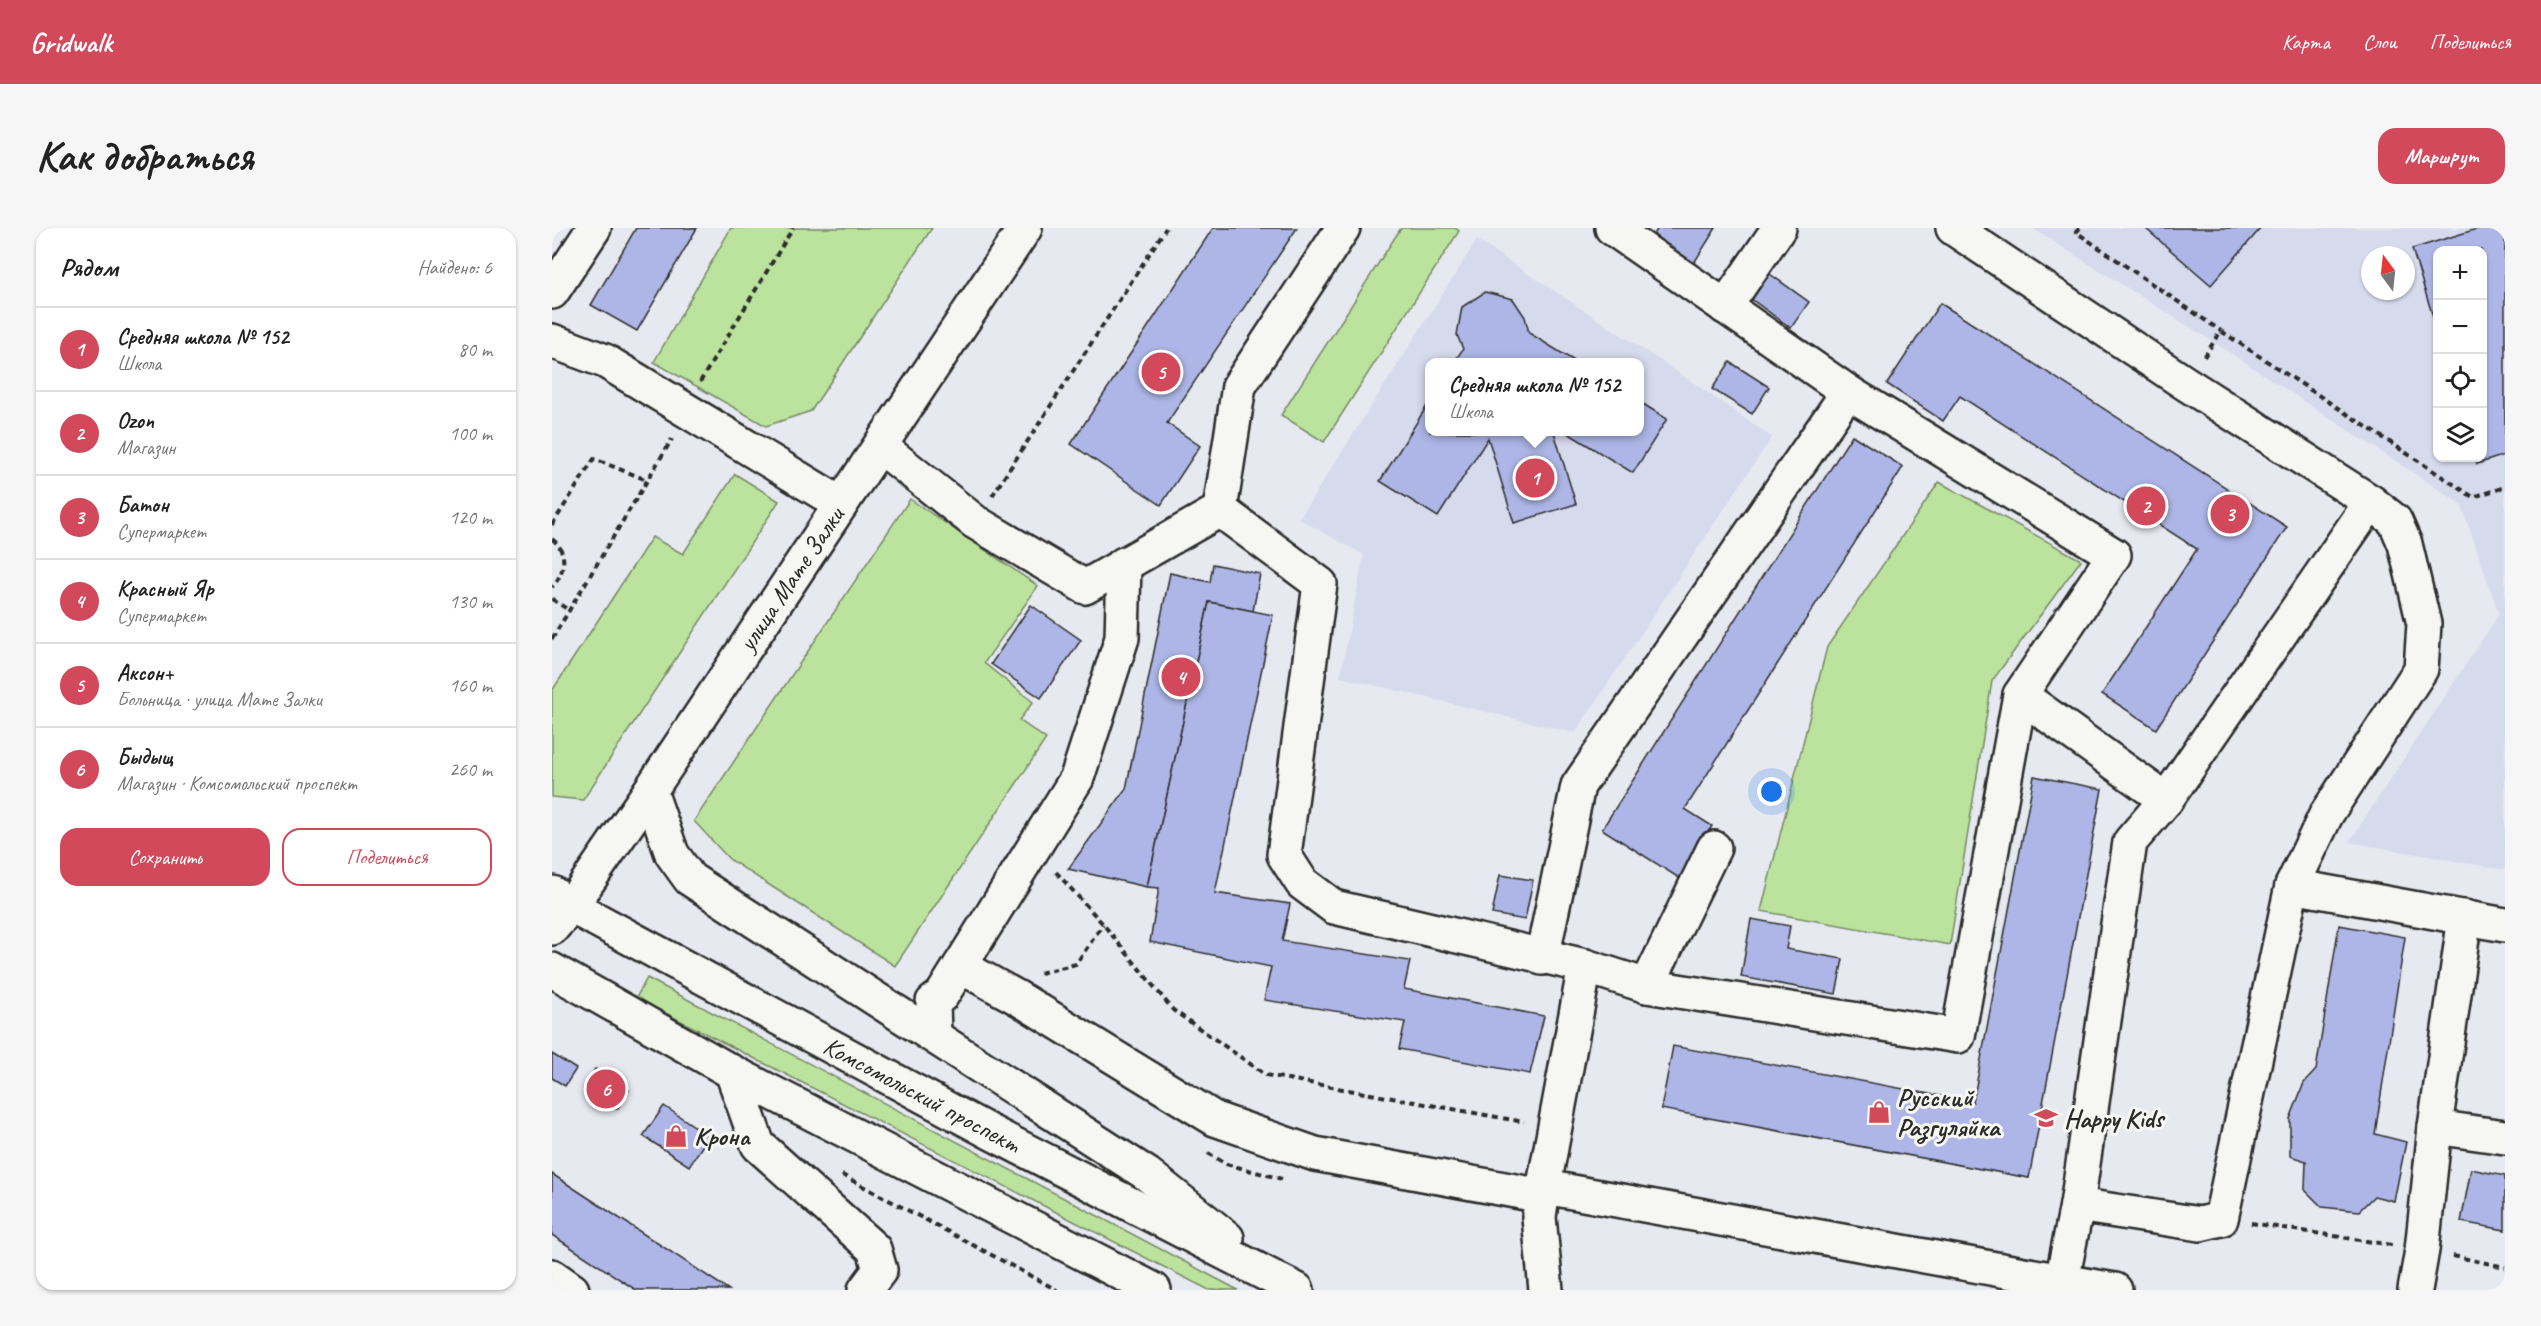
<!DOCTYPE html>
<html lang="ru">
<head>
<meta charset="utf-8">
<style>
  body { margin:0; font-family:Caveat,sans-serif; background:#f6f6f6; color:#222 }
  .controls { position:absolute; right:18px; top:18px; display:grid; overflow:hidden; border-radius:12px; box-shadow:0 2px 4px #0004 }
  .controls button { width:54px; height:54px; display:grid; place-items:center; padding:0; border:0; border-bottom:2px solid #e0e0e0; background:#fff; color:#222; font:30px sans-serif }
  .compass { position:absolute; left:1809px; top:18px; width:54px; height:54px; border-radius:50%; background:#fff; box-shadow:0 2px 4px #0004; rotate:345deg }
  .you { position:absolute; left:1220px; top:564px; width:21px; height:21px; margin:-15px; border:4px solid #fff; border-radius:50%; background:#1a73e8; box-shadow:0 0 0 9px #1a73e833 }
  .badge { display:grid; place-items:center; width:39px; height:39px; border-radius:50%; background:#d1495b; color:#fff; font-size:20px; font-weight:700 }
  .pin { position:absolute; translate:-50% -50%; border:3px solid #fff; box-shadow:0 2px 6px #0006 }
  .popup { position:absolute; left:873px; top:130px; width:219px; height:78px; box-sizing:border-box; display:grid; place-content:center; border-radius:12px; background:#fff; filter:drop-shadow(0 2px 4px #0005); font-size:20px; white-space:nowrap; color:#767676 }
  .popup b { font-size:22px; color:#222 }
  .popup::after { content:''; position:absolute; left:50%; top:100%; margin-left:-12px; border:12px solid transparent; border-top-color:#fff }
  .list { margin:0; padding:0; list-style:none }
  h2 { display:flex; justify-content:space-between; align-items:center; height:78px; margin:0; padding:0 24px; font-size:26px }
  h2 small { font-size:20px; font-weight:400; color:#767676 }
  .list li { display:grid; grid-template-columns:39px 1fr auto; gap:18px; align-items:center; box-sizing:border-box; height:84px; padding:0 24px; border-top:2px solid #e0e0e0 }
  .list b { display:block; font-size:22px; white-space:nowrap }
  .list p { margin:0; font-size:20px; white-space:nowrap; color:#767676 }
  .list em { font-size:20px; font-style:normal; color:#767676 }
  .actions { display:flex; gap:12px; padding:18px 24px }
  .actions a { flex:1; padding:14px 0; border:2px solid #d1495b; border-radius:18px; text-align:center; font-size:21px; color:#d1495b }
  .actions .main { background:#d1495b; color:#fff }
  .icon { flex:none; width:33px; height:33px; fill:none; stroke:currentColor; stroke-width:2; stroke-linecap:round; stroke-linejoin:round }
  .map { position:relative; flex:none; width:1953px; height:1062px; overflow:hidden; border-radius:18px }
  header { display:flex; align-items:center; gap:36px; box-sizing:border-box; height:84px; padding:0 30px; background:#d1495b; color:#fff }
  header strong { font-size:28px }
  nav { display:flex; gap:33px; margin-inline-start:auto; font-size:21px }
  .intro { display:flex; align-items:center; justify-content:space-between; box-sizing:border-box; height:144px; padding:0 36px }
  h1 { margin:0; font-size:42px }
  .button { padding:15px 27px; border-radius:18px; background:#d1495b; color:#fff; font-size:21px; font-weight:700 }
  main { display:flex; gap:36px; padding:0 36px }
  aside { flex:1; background:#fff; border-radius:18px; box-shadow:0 2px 4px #0004 }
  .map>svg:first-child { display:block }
  .built { fill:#d6daed; fill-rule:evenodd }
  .green { fill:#bce39e; stroke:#748764; stroke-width:1.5 }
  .building { fill:#adb6e6; stroke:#2b2b2b; stroke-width:1.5 }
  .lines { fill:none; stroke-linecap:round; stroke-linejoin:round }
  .minor-casing { stroke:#2b2b2b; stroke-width:38 }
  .major-casing { stroke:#2b2b2b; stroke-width:38 }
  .path { stroke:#2b2b2b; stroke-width:4; stroke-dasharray:6 4.5; stroke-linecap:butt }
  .minor { stroke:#f6f6f2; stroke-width:33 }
  .major { stroke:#f6f6f2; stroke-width:33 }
  .labels { text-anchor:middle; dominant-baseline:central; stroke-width:6; stroke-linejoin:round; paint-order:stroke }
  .street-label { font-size:26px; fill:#2b2b2b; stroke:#f6f6f2 }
  .poi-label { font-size:26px; font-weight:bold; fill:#2b2b2b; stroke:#f6f6f2; text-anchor:start }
</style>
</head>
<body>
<header>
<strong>Gridwalk</strong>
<nav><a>Карта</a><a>Слои</a><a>Поделиться</a></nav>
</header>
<div class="intro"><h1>Как добраться</h1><a class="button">Маршрут</a></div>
<main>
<aside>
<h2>Рядом<small>Найдено: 6</small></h2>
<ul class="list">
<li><span class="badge">1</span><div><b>Средняя школа № 152</b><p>Школа</p></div><em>80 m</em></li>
<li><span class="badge">2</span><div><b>Ozon</b><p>Магазин</p></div><em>100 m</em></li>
<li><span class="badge">3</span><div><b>Батон</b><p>Супермаркет</p></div><em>120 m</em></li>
<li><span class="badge">4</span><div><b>Красный Яр</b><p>Супермаркет</p></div><em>130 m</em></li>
<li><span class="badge">5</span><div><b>Аксон+</b><p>Больница · улица Мате Залки</p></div><em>160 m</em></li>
<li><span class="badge">6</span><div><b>Быдыщ</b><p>Магазин · Комсомольский проспект</p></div><em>260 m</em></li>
</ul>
<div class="actions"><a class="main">Сохранить</a><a>Поделиться</a></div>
</aside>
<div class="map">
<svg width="1953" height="1062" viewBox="0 0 1953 1062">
  <rect width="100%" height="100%" fill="#e7e9f0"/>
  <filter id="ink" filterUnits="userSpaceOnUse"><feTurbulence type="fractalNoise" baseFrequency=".0167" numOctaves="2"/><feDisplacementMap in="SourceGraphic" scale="12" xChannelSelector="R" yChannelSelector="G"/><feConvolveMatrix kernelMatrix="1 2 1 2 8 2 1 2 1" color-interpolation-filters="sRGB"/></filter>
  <g filter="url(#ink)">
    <g class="built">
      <path d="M1480,0H1953V642L1797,614L1947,386L1909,276L1663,115ZM1886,22H1930V230H1886ZM1818,27H1854V63H1818Z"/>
      <path d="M925,12L1130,147L1220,209L1023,505L788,449L812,327L747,291ZM878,134H1088V204H878Z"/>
    </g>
    <g class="green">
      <polygon points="179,0 380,0 259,183 214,198 102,134"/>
      <polygon points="849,0 903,0 907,3 772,214 729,187"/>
      <polygon points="183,246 227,273 31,572 0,569 0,463 100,309 131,326"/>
      <polygon points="1387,254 1529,332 1440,453 1398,717 1209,683 1275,419"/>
      <polygon points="358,271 486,358 432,435 481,474 467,492 494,511 343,738 177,631 142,593"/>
      <polygon points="95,750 686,1062 657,1062 84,770"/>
    </g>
    <g class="building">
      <polygon points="84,0 145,0 85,103 39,77"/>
      <polygon points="661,0 745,0 615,195 648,218 609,277 519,216"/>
      <polygon points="1106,0 1164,0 1140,38 1099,11"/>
      <polygon points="1593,0 1709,0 1659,57"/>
      <polygon points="1928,0 1953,0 1953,227 1925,236 1923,230 1930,230 1930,22 1886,22 1886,105 1860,21"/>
      <polygon points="1218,46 1257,74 1239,100 1199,71"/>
      <polygon points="933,64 961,71 973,89 977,105 1024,134 902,134 911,121 905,107 910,79"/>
      <polygon points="1388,75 1735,299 1604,501 1550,466 1645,321 1408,168 1391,193 1335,156"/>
      <polygon points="1178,134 1217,159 1200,186 1160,161"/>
      <polygon points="878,173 878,204 1002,204 1024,276 962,295 936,210 886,289 828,253"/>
      <polygon points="1088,174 1115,191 1081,245 1014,204 1088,204"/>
      <polygon points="1300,207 1351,239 1133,581 1160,598 1127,650 1050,601"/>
      <polygon points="661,336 708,346 701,383 657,374 595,659 516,641 574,561 618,345 658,354"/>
      <polygon points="657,374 721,387 663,665 738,676 730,713 858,733 852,761 992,788 978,846 847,821 853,794 712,772 719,739 598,714 607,660 595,659"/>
      <polygon points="479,377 529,412 489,470 439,436"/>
      <polygon points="1482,548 1550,561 1477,950 1109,881 1121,818 1421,874"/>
      <polygon points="948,647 981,652 973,692 940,686"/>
      <polygon points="1199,691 1238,698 1234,721 1291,731 1284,766 1189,749"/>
      <polygon points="1787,697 1853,709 1823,906 1854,914 1842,973 1822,968 1807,983 1770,979 1753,962 1754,933 1738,928 1738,891 1752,855 1764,842"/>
      <polygon points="0,826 24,841 13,858 0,850"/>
      <polygon points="43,841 77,862 65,881 32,861"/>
      <polygon points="112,878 157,908 137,938 91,908"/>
      <polygon points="1919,941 1953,948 1953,1002 1909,994"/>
      <polygon points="0,946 177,1062 84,1062 0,1007"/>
    </g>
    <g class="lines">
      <g class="minor-casing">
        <g id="minor">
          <polyline points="0,64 42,0"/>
          <polyline points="1173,79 1227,0"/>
          <polyline points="0,113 53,133 289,276"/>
          <polyline points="329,219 423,294 533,359 668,282 687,158 791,0"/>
          <polyline points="668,282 768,356 732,627 750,655 782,679 1033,738 1095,758 1406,808 1468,467 1562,327 1296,164 1060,0"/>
          <polyline points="1468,467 1614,572"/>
          <polyline points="1740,658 1953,697"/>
          <polyline points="1913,689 1883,899 1953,909"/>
          <polyline points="0,700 19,678 98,563 473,0"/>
          <polyline points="990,730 1026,558 1296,164"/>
          <polyline points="408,738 466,770 663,891 763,926 990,968 1033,738"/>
          <polyline points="1095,758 1162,620"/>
          <polyline points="382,807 381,774 390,767 525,550 570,410 572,336"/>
          <polyline points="180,844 206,917 322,1021 328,1042 313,1062"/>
          <polyline points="993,959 1510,1053 1525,977 1578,614 1614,572 1819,274 1633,155 1401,0"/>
          <polyline points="990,968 987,989 994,1062"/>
          <polyline points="1525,977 1648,996 1669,991 1740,658 1774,587 1869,441 1872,396 1853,316 1843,293 1819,274"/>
          <polyline points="0,1048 20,1062"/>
          <polyline points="1510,1053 1563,1062"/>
          <polyline points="1863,1062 1870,1022 1883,899"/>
        </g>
      </g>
      <g class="major-casing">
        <g id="major">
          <polyline points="98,563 120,626 138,651 595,946 675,1010"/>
          <polyline points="0,665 19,678 438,904 745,1062"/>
          <polyline points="0,742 180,844 602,1062"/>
        </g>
      </g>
      <g class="path">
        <polyline points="1528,0 1524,4 1669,103"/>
        <polyline points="1652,129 1669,103 1921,269 1953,259"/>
        <polyline points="148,154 241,0"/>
        <polyline points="440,268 614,0"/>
        <polyline points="0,297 42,231 95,252"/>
        <path d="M0,311C17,324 13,345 0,359"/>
        <polyline points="0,371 18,383"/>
        <polyline points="0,411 120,211"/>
        <polyline points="504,644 551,696 621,782 714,847 972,894"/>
        <polyline points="488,745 524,736 551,696"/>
        <polyline points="656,925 674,936 730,951"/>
        <polyline points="290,947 505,1062"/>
        <polyline points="1699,995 1840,1017"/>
        <polyline points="1901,1028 1953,1039"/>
      </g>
      <use href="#minor" class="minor"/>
      <use href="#major" class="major"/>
    </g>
  </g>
  <defs>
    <g id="shop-bare" transform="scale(1.8)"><path d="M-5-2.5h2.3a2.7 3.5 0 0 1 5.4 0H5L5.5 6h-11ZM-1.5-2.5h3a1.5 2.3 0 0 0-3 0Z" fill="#d1495b" stroke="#f6f6f2" stroke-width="2.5" paint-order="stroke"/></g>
    <g id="school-bare" transform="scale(1.8)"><path d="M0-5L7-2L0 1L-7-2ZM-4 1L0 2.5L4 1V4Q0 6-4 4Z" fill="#d1495b" stroke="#f6f6f2" stroke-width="2.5" paint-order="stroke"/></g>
  </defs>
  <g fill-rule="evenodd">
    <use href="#shop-bare" x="1327" y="884"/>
    <use href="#school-bare" x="1494" y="890"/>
    <use href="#shop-bare" x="124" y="908"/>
  </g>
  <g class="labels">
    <g class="street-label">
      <text transform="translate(239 351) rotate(-56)">улица Мате Залки</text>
      <text transform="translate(370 867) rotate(28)">Комсомольский проспект</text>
    </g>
    <g class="poi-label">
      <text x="1345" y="869">Русский<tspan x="1345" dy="30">Разгуляйка</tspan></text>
      <text x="1512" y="890">Happy Kids</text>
      <text x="142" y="908">Крона</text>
    </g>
  </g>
</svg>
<div class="controls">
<button>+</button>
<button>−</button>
<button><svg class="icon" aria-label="locate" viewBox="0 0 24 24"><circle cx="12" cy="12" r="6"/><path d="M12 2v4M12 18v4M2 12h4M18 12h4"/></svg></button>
<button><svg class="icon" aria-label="layers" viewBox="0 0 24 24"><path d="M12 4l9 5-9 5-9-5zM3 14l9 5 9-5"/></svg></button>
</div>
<svg class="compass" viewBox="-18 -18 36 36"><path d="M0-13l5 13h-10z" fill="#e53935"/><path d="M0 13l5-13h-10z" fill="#767676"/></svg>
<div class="you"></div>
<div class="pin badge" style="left:983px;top:250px">1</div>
<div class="popup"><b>Средняя школа № 152</b>Школа</div>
<div class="pin badge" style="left:1594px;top:278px">2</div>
<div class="pin badge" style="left:1678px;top:286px">3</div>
<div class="pin badge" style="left:629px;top:449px">4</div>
<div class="pin badge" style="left:609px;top:144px">5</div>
<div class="pin badge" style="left:54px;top:861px">6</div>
</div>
</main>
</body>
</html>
